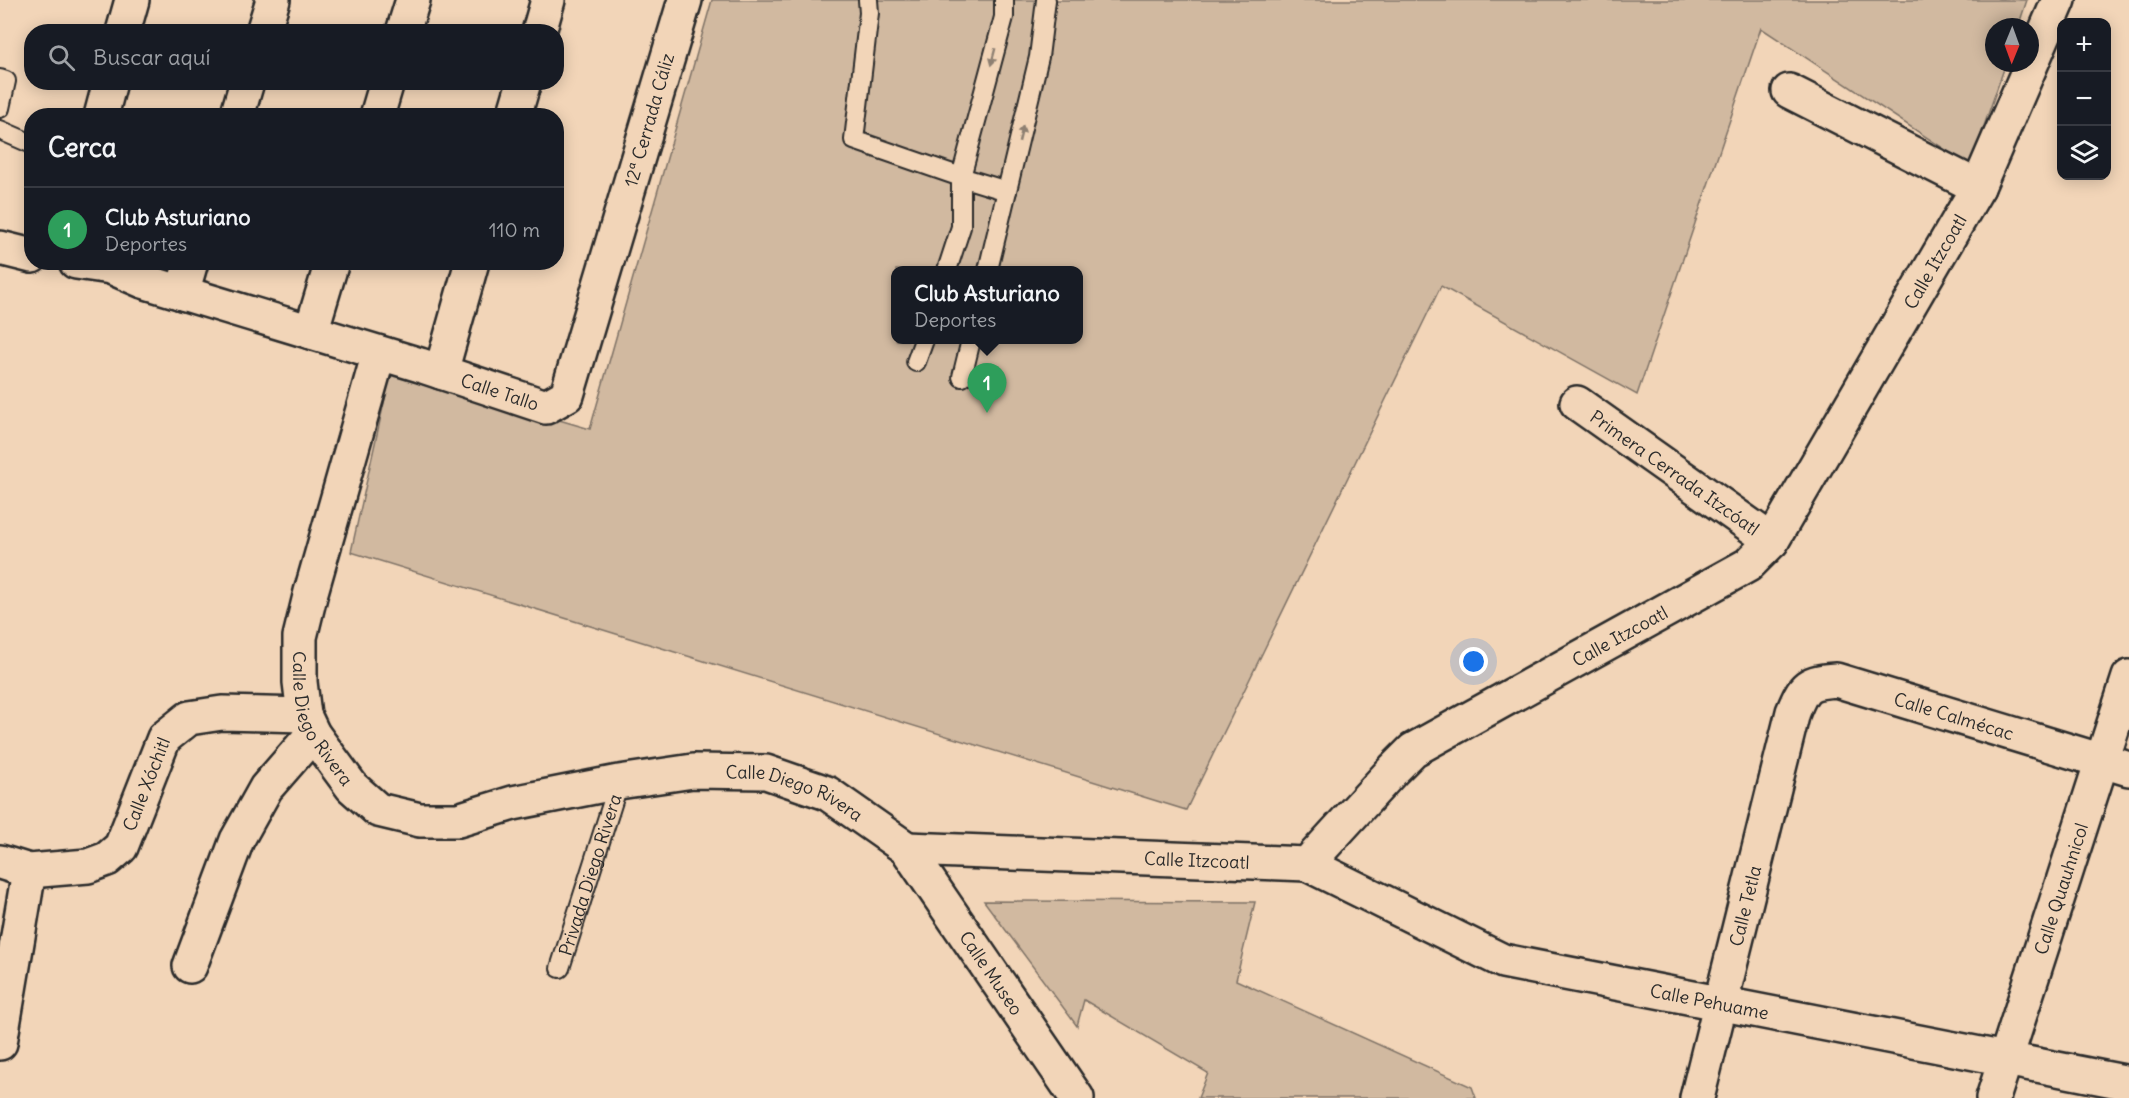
<!DOCTYPE html>
<html lang="es">
<head>
<meta charset="utf-8">
<style>
  body { margin:0; font-family:Delius,sans-serif; background:#20242c; color:#f1f3f6 }
  .controls { position:absolute; right:18px; top:18px; display:grid; overflow:hidden; border-radius:12px; box-shadow:0 3px 15px #0003 }
  .controls button { width:54px; height:54px; display:grid; place-items:center; padding:0; border:0; border-bottom:2px solid #363941; background:#171b24; color:#f1f3f6; font:30px sans-serif }
  .compass { position:absolute; left:1985px; top:18px; width:54px; height:54px; border-radius:50%; background:#171b24; box-shadow:0 3px 15px #0003; rotate:181deg }
  .you { position:absolute; left:1474px; top:662px; width:21px; height:21px; margin:-15px; border:4px solid #fff; border-radius:50%; background:#1a73e8; box-shadow:0 0 0 9px #1a73e833 }
  .badge { display:grid; place-items:center; width:39px; height:39px; border-radius:50%; background:#c8321e; color:#fff; font-size:20px; font-weight:700 }
  .pin { position:absolute; translate:-50% -50px; filter:drop-shadow(0 2px 3px #0008) }
  .pin::after { content:''; position:absolute; top:32px; width:21px; height:18px; background:inherit; clip-path:polygon(0 0,100% 0,50% 100%) }
  .popup { position:absolute; left:891px; top:266px; width:192px; height:78px; box-sizing:border-box; display:grid; place-content:center; border-radius:12px; background:#171b24; filter:drop-shadow(0 2px 4px #0005); font-size:20px; white-space:nowrap; color:#9ea1a6 }
  .popup b { font-size:22px; color:#f1f3f6 }
  .popup::after { content:''; position:absolute; left:50%; top:100%; margin-left:-12px; border:12px solid transparent; border-top-color:#171b24 }
  .list { margin:0; padding:0; list-style:none }
  h2 { display:flex; justify-content:space-between; align-items:center; height:78px; margin:0; padding:0 24px; font-size:26px }
  h2 small { font-size:20px; font-weight:400; color:#9ea1a6 }
  .list li { display:grid; grid-template-columns:39px 1fr auto; gap:18px; align-items:center; box-sizing:border-box; height:84px; padding:0 24px; border-top:2px solid #363941 }
  .list b { display:block; font-size:22px; white-space:nowrap }
  .list p { margin:0; font-size:20px; white-space:nowrap; color:#9ea1a6 }
  .list em { font-size:20px; font-style:normal; color:#9ea1a6 }
  .icon { flex:none; width:33px; height:33px; fill:none; stroke:currentColor; stroke-width:2; stroke-linecap:round; stroke-linejoin:round }
  .map { position:relative; flex:none; width:2129px; height:1098px; overflow:hidden }
  .search { position:absolute; background:#171b24; box-shadow:0 3px 15px #0003; left:24px; top:24px; width:540px; height:66px; display:flex; align-items:center; gap:15px; box-sizing:border-box; padding:0 21px; border-radius:24px; color:#9ea1a6; font-size:22px }
  .panel { position:absolute; background:#171b24; box-shadow:0 3px 15px #0003; left:24px; top:108px; width:540px; height:162px; border-radius:24px }
  .map>svg:first-child { display:block }
  .green { fill:#d1b9a0; stroke:#7e7266; stroke-width:1.5; fill-rule:evenodd }
  .lines { fill:none; stroke-linecap:round; stroke-linejoin:round }
  .service-casing { stroke:#2b2b2b; stroke-width:22 }
  .minor-casing { stroke:#2b2b2b; stroke-width:38 }
  .tertiary-casing { stroke:#2b2b2b; stroke-width:38 }
  .service { stroke:#f2d5b8; stroke-width:18 }
  .minor { stroke:#f2d5b8; stroke-width:33 }
  .tertiary { stroke:#f2d5b8; stroke-width:33 }
  .oneway { fill:#8e8072 }
  .labels { text-anchor:middle; dominant-baseline:central; stroke-width:6; stroke-linejoin:round; paint-order:stroke }
  .street-label { font-size:18px; fill:#2b2b2b; stroke:#f2d5b8 }
</style>
</head>
<body>
<div class="map">
<svg width="2129" height="1098" viewBox="0 0 2129 1098">
  <rect width="100%" height="100%" fill="#f2d5b8"/>
  <filter id="ink" filterUnits="userSpaceOnUse"><feTurbulence type="fractalNoise" baseFrequency=".0167" numOctaves="2"/><feDisplacementMap in="SourceGraphic" scale="12" xChannelSelector="R" yChannelSelector="G"/><feConvolveMatrix kernelMatrix="1 2 1 2 8 2 1 2 1" color-interpolation-filters="sRGB"/></filter>
  <g filter="url(#ink)">
    <g class="green">
      <path d="M712,0H2027L2018,27H1994V63H2006L1970,166L1761,28L1637,395L1441,286L1186,810L351,552L391,371L590,429ZM896,270H1078V340H896Z"/>
      <polygon points="984,901 1255,902 1236,980 1472,1087 1476,1098 1198,1098 1208,1073 1084,1000 1077,1026"/>
    </g>
    <g class="lines">
      <g class="service-casing">
        <g id="service">
          <polyline points="868,0 869,13 854,140 961,177 1007,191"/>
          <polyline points="0,79 6,81 0,108"/>
          <polyline points="0,130 32,144"/>
          <polyline points="947,270 961,227 961,177 1004,17 1004,0"/>
          <polyline points="988,270 1039,57 1046,0"/>
          <polyline points="916,362 924,340"/>
          <polyline points="962,377 971,340"/>
          <path id="s1" d="M560,968L619,782"/>
        </g>
      </g>
      <g class="minor-casing">
        <g id="minor">
          <polyline points="123,32 132,0"/>
          <polyline points="263,32 273,0"/>
          <polyline points="403,32 413,0"/>
          <polyline points="539,32 548,0"/>
          <polyline points="1789,91 1978,187"/>
          <polyline points="101,116 110,82"/>
          <polyline points="237,116 247,82"/>
          <polyline points="377,116 387,82"/>
          <polyline points="514,116 524,82"/>
          <polyline points="0,248 32,256"/>
          <polyline points="76,262 111,267"/>
          <path id="s2" d="M109,262L111,267L143,281L420,365L546,407L567,395L685,0"/>
          <polyline points="182,293 191,262"/>
          <polyline points="311,332 332,262"/>
          <path id="s3" d="M379,353L311,592L300,637V682L304,715L313,734L352,787L378,810L420,820H458L513,803L619,782L693,771L766,772L827,793L907,849"/>
          <polyline points="441,372 472,262"/>
          <path id="s4" d="M1577,403L1772,541"/>
          <path id="s5" d="M0,862L29,871L88,866L107,859L121,847L164,738L189,718L222,713L304,715"/>
          <path id="s6" d="M1307,864L1503,961L2129,1083"/>
          <polyline points="190,966 237,840 266,788 313,734"/>
          <polyline points="0,1043 29,871"/>
          <path id="s7" d="M1697,1098L1793,712C1804,685 1807,682 1836,680L2129,769"/>
          <path id="s8" d="M1993,1098L2129,677"/>
        </g>
      </g>
      <g class="tertiary-casing">
        <g id="tertiary">
          <path id="s9" d="M907,849L1307,864L1394,769L1413,750L1748,565L1772,541L1978,187L2059,0"/>
          <path id="s10" d="M907,849L1077,1098"/>
        </g>
      </g>
      <use href="#service" class="service"/>
      <use href="#minor" class="minor"/>
      <use href="#tertiary" class="tertiary"/>
    </g>
    <defs><path id="oneway-solid" d="M-6-.8H1V-3.2L6.5 0L1 3.2V.8H-6Z" transform="scale(1.5)"/></defs>
    <g class="oneway">
      <use href="#oneway-solid" transform="translate(993 57) rotate(105)"/>
      <use href="#oneway-solid" transform="translate(1021 134) rotate(-76)"/>
    </g>
  </g>
  <g class="labels">
    <g class="street-label">
      <text transform="translate(649 120) rotate(-74)">12ª Cerrada Cáliz</text>
      <text stroke="none"><textPath href="#s9" startOffset="1296">Calle Itzcoatl</textPath></text>
      <text stroke="none"><textPath href="#s2" startOffset="414">Calle Tallo</textPath></text>
      <text stroke="none"><textPath href="#s4" startOffset="120">Primera Cerrada Itzcóatl</textPath></text>
      <text stroke="none"><textPath href="#s9" startOffset="792">Calle Itzcoatl</textPath></text>
      <text stroke="none"><textPath href="#s3" startOffset="382">Calle Diego Rivera</textPath></text>
      <text stroke="none"><textPath href="#s7" startOffset="580">Calle Calmécac</textPath></text>
      <text stroke="none"><textPath href="#s5" startOffset="196">Calle Xóchitl</textPath></text>
      <text stroke="none"><textPath href="#s3" startOffset="922">Calle Diego Rivera</textPath></text>
      <text stroke="none"><textPath href="#s9" startOffset="290">Calle Itzcoatl</textPath></text>
      <text stroke="none"><textPath href="#s1" startOffset="98">Privada Diego Rivera</textPath></text>
      <text stroke="none"><textPath href="#s8" startOffset="220">Calle Quauhnicol</textPath></text>
      <text stroke="none"><textPath href="#s7" startOffset="198">Calle Tetla</textPath></text>
      <text stroke="none"><textPath href="#s10" startOffset="150">Calle Museo</textPath></text>
      <text stroke="none"><textPath href="#s6" startOffset="429">Calle Pehuame</textPath></text>
    </g>
  </g>
</svg>
<div class="controls">
<button>+</button>
<button>−</button>
<button><svg class="icon" aria-label="layers" viewBox="0 0 24 24"><path d="M12 4l9 5-9 5-9-5zM3 14l9 5 9-5"/></svg></button>
</div>
<svg class="compass" viewBox="-18 -18 36 36"><path d="M0-13l5 13h-10z" fill="#e53935"/><path d="M0 13l5-13h-10z" fill="#9ea1a6"/></svg>
<div class="you"></div>
<div class="pin badge" style="left:987px;top:413px;background:#2e9e5b">1</div>
<div class="popup"><b>Club Asturiano</b>Deportes</div>
<div class="search"><svg class="icon" aria-label="search" viewBox="0 0 24 24"><circle cx="10" cy="10" r="6"/><path d="M15 15l6 6"/></svg>Buscar aquí</div>
<section class="panel">
<h2>Cerca<small></small></h2>
<ul class="list">
<li><span class="badge" style="background:#2e9e5b">1</span><div><b>Club Asturiano</b><p>Deportes</p></div><em>110 m</em></li>
</ul>
</section>
</div>
</body>
</html>
